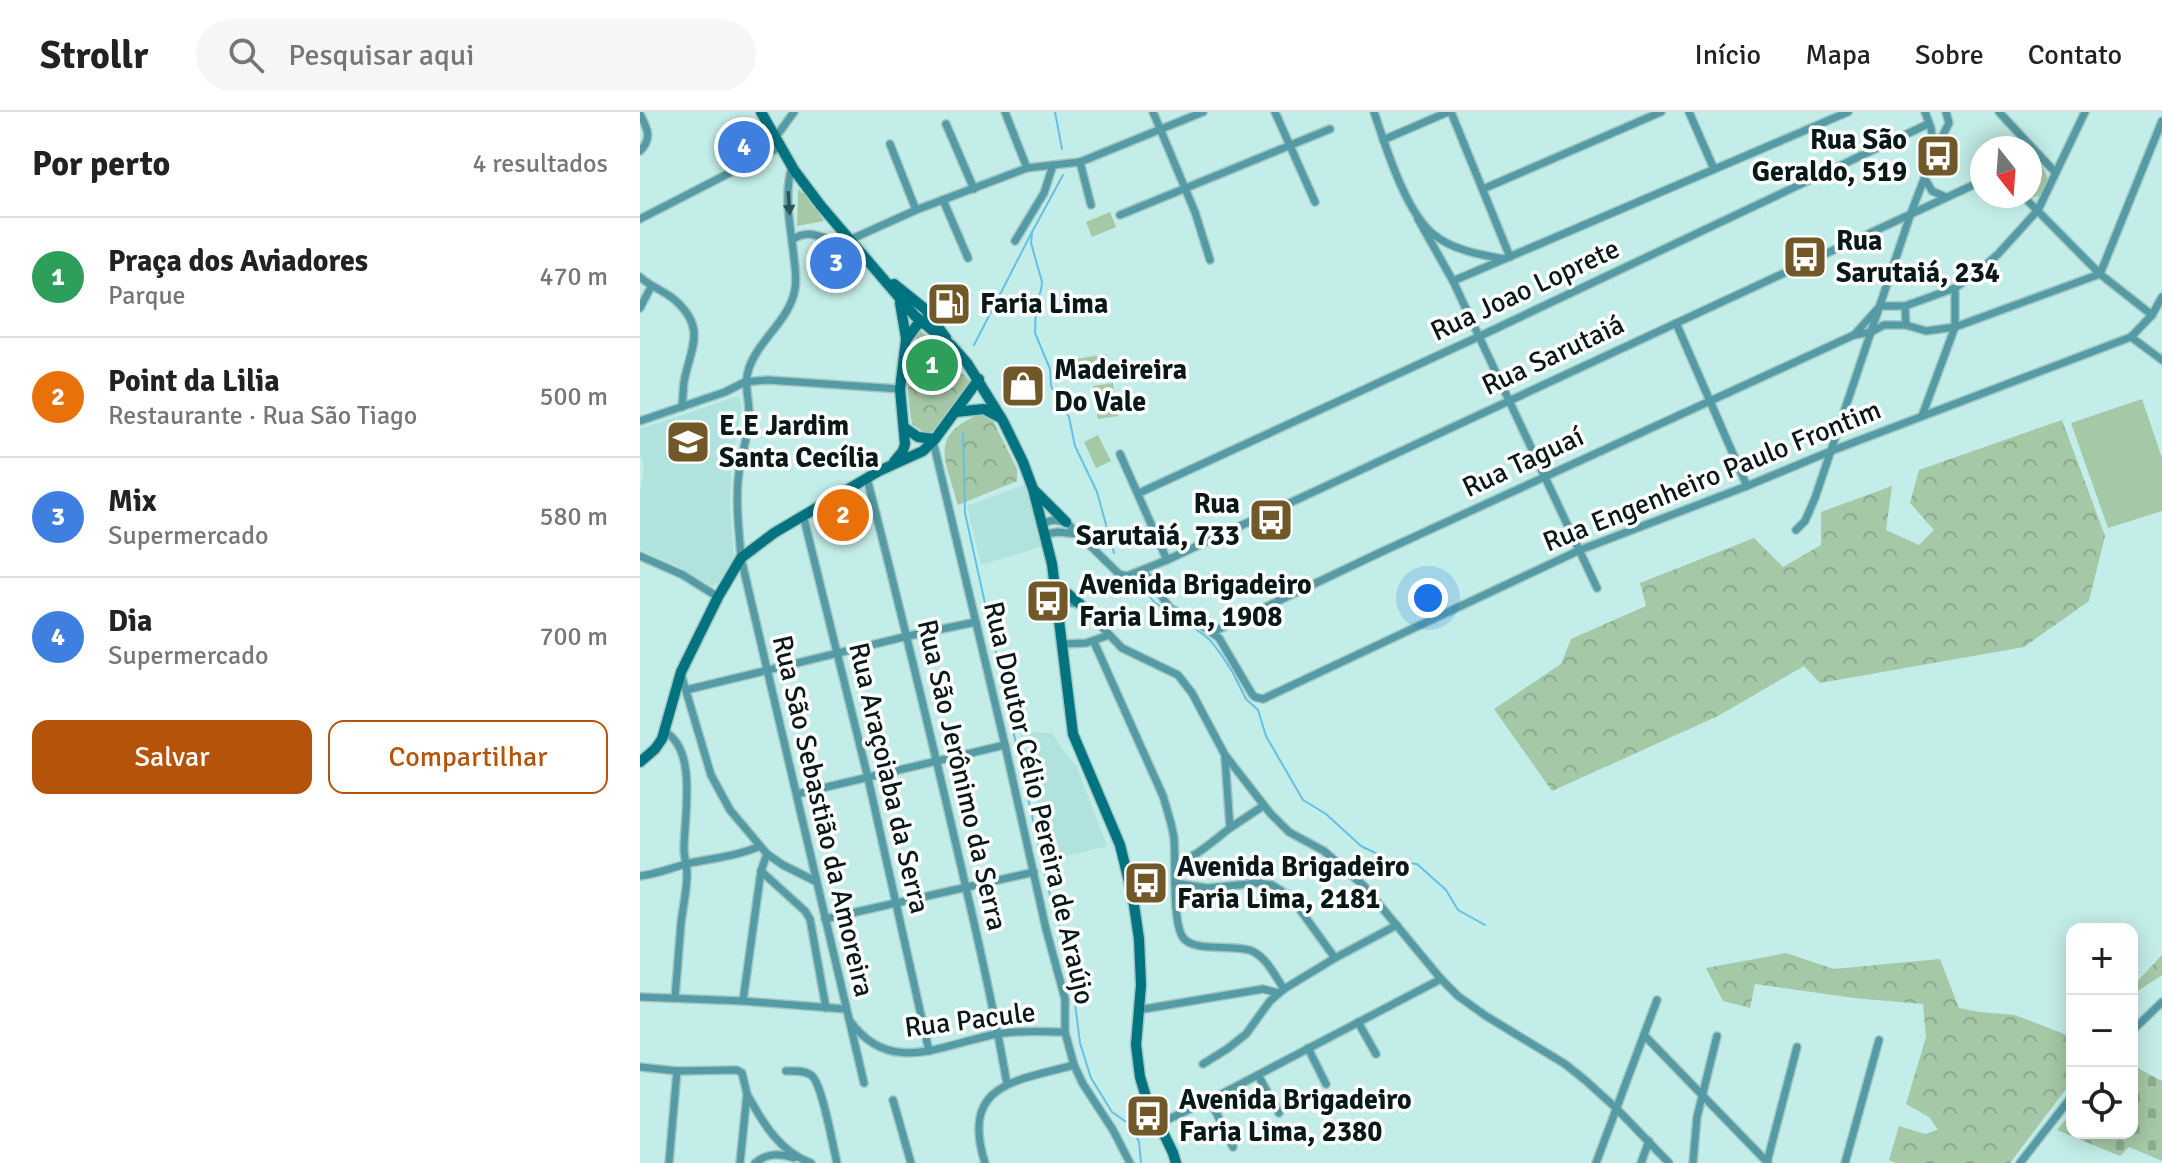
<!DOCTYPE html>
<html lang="pt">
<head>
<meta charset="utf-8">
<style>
  body { margin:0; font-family:Signika,sans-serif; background:#f6f6f6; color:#222 }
  .controls { position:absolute; right:24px; bottom:24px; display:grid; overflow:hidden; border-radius:16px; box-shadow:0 4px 20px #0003 }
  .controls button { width:72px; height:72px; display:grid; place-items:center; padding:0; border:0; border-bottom:2px solid #e0e0e0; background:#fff; color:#222; font:40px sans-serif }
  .compass { position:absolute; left:1330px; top:24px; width:72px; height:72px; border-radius:50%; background:#fff; box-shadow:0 4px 20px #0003; rotate:163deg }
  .you { position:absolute; left:788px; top:486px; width:28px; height:28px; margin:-20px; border:6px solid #fff; border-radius:50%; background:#1a73e8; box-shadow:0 0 0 12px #1a73e833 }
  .badge { display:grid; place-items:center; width:52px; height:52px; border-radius:50%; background:#b45309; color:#fff; font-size:26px; font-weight:700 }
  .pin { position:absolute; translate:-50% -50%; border:4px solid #fff; box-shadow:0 2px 8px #0006 }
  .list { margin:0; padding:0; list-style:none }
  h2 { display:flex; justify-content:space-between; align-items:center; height:104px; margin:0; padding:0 32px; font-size:34px }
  h2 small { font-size:26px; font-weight:400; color:#767676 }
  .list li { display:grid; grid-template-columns:52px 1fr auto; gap:24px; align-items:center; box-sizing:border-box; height:120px; padding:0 32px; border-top:2px solid #e0e0e0 }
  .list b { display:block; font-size:30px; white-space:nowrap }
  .list p { margin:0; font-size:26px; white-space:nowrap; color:#767676 }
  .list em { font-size:26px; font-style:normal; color:#767676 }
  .actions { display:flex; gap:16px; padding:24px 32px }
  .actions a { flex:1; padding:18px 0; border:2px solid #b45309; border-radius:16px; text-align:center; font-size:28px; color:#b45309 }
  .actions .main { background:#b45309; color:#fff }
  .icon { flex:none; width:44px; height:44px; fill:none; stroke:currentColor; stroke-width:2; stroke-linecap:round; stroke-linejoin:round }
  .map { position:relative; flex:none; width:1522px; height:1051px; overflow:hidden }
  header { display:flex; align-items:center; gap:48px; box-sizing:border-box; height:112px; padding:0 40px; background:#fff; border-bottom:2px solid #e0e0e0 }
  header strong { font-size:38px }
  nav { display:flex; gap:44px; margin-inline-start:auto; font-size:28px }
  .search { width:560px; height:72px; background:#f6f6f6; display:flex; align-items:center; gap:20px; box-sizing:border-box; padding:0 28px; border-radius:44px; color:#767676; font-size:30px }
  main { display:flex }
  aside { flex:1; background:#fff }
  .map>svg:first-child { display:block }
  .built { fill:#b0e3dd }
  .forest { fill:url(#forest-crowns) }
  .cemetery { fill:url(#cemetery-stones) }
  .pitch { fill:#a5c8a6 }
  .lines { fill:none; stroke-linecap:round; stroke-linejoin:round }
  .stream { stroke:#67bfe6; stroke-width:2 }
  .street-casing { stroke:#a2c7c2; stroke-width:10 }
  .secondary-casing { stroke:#a2c7c2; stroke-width:13 }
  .street { stroke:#549ba5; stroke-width:7 }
  .secondary { stroke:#007380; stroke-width:10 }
  .oneway { fill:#2b5457 }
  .labels { text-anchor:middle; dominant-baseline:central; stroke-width:7; stroke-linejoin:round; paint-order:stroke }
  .poi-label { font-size:28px; font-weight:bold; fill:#091917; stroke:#fff; text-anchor:start }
  .street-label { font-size:28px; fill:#091917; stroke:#fff }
</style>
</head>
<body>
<header>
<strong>Strollr</strong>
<div class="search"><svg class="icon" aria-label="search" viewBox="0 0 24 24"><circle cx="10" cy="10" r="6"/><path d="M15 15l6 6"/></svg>Pesquisar aqui</div>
<nav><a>Início</a><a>Mapa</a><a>Sobre</a><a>Contato</a></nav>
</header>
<main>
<aside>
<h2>Por perto<small>4 resultados</small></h2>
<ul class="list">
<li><span class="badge" style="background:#2e9e5b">1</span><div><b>Praça dos Aviadores</b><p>Parque</p></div><em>470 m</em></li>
<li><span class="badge" style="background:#e8710a">2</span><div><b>Point da Lilia</b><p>Restaurante · Rua São Tiago</p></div><em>500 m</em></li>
<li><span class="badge" style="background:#3f7fe0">3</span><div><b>Mix</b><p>Supermercado</p></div><em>580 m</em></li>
<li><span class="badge" style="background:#3f7fe0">4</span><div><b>Dia</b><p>Supermercado</p></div><em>700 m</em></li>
</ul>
<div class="actions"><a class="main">Salvar</a><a>Compartilhar</a></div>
</aside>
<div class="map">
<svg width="1522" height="1051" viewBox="0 0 1522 1051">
  <defs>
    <pattern id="forest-crowns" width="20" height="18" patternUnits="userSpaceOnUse" patternTransform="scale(2)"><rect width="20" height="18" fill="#a5c8a6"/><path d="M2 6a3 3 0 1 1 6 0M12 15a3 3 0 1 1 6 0" fill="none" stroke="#8dab8e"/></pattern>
    <pattern id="cemetery-stones" width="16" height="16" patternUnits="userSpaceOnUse" patternTransform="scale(2)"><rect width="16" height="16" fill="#a5c8a6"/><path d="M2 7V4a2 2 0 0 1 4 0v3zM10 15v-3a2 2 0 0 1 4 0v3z" fill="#8dab8e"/></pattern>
  </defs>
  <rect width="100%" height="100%" fill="#c3ede8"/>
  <g class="built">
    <polygon points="95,285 99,285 102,293 91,352 90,396 94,446 78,471 72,474 37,454 0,438 0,380 4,355 0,342 0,317"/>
    <polygon points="385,373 403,434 341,453 327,394"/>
    <polygon points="380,620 412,621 422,637 436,653 467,734 410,748"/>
  </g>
  <g class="forest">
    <polygon points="1392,53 1402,53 1408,67 1402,83 1391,86 1389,84 1390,54"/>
    <polygon points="158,77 166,84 184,109 157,114"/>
    <path d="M279,217L330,269L292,320H284L272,312C266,280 266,248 279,217Z"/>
    <path d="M340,302L353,309L377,357V369L318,393C306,348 287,324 340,302Z"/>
    <polygon points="1422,308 1465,424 1449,489 1384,535 1180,571 1164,554 1078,604 912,679 854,597 921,552 931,527 1006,494 1000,471 1114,426 1143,455 1181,433 1181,400 1252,374 1246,418 1279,433 1294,418 1270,391 1279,358"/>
    <polygon points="1146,841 1194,857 1300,847 1319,896 1340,900 1375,903 1432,925 1432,969 1370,1051 1256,1051 1249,1048 1259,1014 1285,1022 1298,1018 1289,1005 1266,992 1286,925 1283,892 1214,886 1115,872 1110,896 1083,889 1066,856"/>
    <polygon points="1522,843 1522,863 1492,883 1492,875"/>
  </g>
  <polygon class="cemetery" points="1492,953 1522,969 1522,1049 1489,1035 1480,1044 1417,1018 1432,1001 1432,1021 1492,1021"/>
  <g class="pitch">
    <polygon points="470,100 476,115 452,125 446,110"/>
    <polygon points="467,242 470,260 439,265 436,247"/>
    <polygon points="473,271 478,304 458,307 453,274"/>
    <polygon points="1502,287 1522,346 1522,399 1468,416 1431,311"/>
    <polygon points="458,323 471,349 456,356 444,330"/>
  </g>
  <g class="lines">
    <g class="stream">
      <polyline points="415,0 422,37"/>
      <polyline points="392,120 391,131 402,170 401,178 396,194 395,221 410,257 411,274 429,305 435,334 457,380 474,441"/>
      <polyline points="334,233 392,120 423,63"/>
      <polyline points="323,320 325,401 408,776 430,851 440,931 451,966 472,1000 492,1014 499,1030 501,1051"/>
      <polyline points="500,472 514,490 552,514 570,528 580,541 593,561 606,587 618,598 626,624 663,688 686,702 721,734 752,749 777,752 806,778 818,798 845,813"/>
    </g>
    <g class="street-casing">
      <g id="street">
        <polyline points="365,0 387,56"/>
        <polyline points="513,0 555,100 570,148"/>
        <polyline points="635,0 675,90"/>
        <path d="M734,0C746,35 765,99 793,122C812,138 841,143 864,147"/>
        <polyline points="811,0 870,145"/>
        <polyline points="1049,0 1074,57"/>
        <polyline points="1285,0 1291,16 1294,40"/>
        <polyline points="1359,0 1415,60"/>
        <path d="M0,2C7,16 13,26 0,39"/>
        <polyline points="306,12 334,77"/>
        <polyline points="135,26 154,0"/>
        <polyline points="743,28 808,0"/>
        <polyline points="250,32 276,98"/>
        <polyline points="440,50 451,93"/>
        <path d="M152,55C143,85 151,116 154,146C155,156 157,167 155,177C150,208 119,227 109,256C103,273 110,288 109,305C108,323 102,342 99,360C95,388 99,417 101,446L224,971"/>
        <polyline points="1285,67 1292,79 1306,85"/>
        <polyline points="843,77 1021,0"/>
        <polyline points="1383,84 1460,162 1512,203"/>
        <polyline points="303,88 328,146"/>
        <polyline points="480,103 690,17"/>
        <polyline points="0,107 140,35"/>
        <polyline points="778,107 813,169 957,476"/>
        <path d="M152,128C171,114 185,130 205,130L276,98L387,56L440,50L563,0"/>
        <polyline points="375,129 404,81 413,53"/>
        <path d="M0,165C11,175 25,179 36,189C67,217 50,237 44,270C43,278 43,287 42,295"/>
        <polyline points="813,169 1208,0"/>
        <polyline points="1265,194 1266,213 1286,219 1315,215 1460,162 1522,9"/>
        <polyline points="0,196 11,175"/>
        <polyline points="1036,211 1107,374"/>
        <polyline points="1215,222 1240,194 1265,194 1315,176 1338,160 1358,142 1398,98 1445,0"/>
        <polyline points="1491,225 1522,248"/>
        <polyline points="1282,304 1315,215 1315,176"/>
        <polyline points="0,309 85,280 105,270 128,268 260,277"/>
        <polyline points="293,329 365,633 406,817 425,887 425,920 434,953 443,972 473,1018 490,1051"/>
        <polyline points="480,342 527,448"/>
        <path d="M227,366C255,476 282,587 308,698C329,789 351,880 367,972"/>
        <polyline points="499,381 838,225 1288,12"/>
        <polyline points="163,403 228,666 289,939"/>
        <polyline points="402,411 414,408 426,410 479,462 487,464 527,448 1342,69"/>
        <polyline points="1156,418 1165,409 1175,386 1271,101 1294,41 1309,11 1306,0"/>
        <polyline points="406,422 418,420 437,422"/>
        <polyline points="0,444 43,463 78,485"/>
        <polyline points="503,458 530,496 558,511 579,526 612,582 615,585 623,587 940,438 1107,374 1191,339 1491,225 1512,203 1522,185"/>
        <polyline points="418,489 440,492 482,536 538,563 552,581 585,643 630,701 649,720 684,739 724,774 801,867 818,884 846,904 925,952 945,968 976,996 1029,1051"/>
        <polyline points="573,520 739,441 1214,223 1231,220 1244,213 1266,213"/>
        <path d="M454,530L523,684C527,698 532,712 534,726C536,749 532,806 542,824C552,842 594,831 612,839C627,846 635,864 644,877"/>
        <polyline points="422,532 446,531 469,523"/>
        <polyline points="41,562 71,663 90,698 127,742 143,753 175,769"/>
        <polyline points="46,578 268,524 336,510"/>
        <path d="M25,620C58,638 44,706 44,737C44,745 47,753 47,762C47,778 43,795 41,811C39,836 37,861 35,886"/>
        <polyline points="157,682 365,633"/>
        <polyline points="590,716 623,694"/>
        <path d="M535,752C555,746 573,729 590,716L585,646"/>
        <polyline points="121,759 165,799 170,807 186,896"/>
        <path d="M0,764C18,762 33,755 50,751C74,746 98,744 120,734"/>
        <polyline points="535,771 567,776 619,771 632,773 650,784 695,846"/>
        <polyline points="185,807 394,760"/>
        <polyline points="0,885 103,889 205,897"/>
        <polyline points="103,889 121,759 127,742"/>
        <polyline points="498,898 623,877 638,881"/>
        <path d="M210,909C250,965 303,932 357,922C379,918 403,920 425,920"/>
        <polyline points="718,910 736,942"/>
        <polyline points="1492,919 1522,890"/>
        <polyline points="1004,923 1128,1051"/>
        <polyline points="668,936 686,972"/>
        <polyline points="563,952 587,937 606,922 630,889 644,877 695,846 757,813"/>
        <polyline points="0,955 37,959 97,958 102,961 107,982 100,1051"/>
        <path d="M146,959C154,959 164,958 171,963C182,970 193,1035 197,1051"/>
        <polyline points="618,963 639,1001"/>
        <path d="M108,984C123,1011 140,1040 171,1051"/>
        <polyline points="253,988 271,1051"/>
        <polyline points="570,988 593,1035"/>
        <polyline points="518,1012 570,988 801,867"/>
        <polyline points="1127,1050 1157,935"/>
        <polyline points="29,1051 37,959"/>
        <path d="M115,1051C127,1041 139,1041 154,1046"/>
        <path d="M345,1051C320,972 375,969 434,953"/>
        <polyline points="956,1051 1017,888"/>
        <polyline points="1001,1051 1009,1029"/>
        <polyline points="1053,1051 1057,1005 1077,924"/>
        <polyline points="1205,1051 1239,928"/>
        <polyline points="1380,1051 1432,984"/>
      </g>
    </g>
    <g class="secondary-casing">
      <g id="secondary">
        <polyline points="121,0 154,58 181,94 275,204 312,234 327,251 363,309 383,350 393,377 412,452 433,622 480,733 493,786 499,827 501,873 496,933 500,965 506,985 533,1041 536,1051"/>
        <polyline points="254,172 285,197 306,226"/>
        <polyline points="260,191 266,226"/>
        <polyline points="315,300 344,297 359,305"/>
        <polyline points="265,316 278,325 295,327"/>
        <polyline points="254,350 263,339 265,332 260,277 266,228 277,213 292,206"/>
        <polyline points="394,378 426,410"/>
        <polyline points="415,471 440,492"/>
        <polyline points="0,650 15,637 22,627 41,560 78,485 101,446 134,421 239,359 283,339 295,327 339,267"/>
      </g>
    </g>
    <use href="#street" class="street"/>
    <use href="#secondary" class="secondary"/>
  </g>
  <defs><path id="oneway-solid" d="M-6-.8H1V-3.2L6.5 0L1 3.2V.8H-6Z" transform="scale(2)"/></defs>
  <use class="oneway" href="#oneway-solid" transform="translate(149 91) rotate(86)"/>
  <defs>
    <g id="bus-square" transform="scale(2.3)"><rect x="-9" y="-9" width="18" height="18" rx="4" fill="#705828" stroke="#fff"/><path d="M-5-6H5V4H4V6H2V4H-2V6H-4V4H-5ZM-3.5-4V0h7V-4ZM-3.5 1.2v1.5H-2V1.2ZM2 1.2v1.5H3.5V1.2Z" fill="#fff"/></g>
    <g id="fuel-square" transform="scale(2.3)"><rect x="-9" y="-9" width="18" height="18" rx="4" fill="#705828" stroke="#fff"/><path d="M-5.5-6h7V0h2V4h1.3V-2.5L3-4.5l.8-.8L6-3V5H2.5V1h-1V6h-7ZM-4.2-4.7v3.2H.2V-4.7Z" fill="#fff"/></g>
    <g id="shop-square" transform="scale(2.3)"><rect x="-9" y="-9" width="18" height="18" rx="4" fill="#705828" stroke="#fff"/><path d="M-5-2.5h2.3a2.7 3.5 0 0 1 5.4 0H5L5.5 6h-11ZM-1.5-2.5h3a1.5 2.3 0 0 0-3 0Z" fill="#fff"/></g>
    <g id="school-square" transform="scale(2.3)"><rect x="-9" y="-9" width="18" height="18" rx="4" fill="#705828" stroke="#fff"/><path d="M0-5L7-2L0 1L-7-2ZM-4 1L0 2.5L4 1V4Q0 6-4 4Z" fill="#fff"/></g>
  </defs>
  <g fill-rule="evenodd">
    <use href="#bus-square" x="1298" y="44"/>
    <use href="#bus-square" x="1165" y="145"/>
    <use href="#fuel-square" x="309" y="192"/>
    <use href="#shop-square" x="383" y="274"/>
    <use href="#school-square" x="48" y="330"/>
    <use href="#bus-square" x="631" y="408"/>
    <use href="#bus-square" x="408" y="489"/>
    <use href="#bus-square" x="506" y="771"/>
    <use href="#bus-square" x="508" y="1004"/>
  </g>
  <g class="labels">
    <g class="poi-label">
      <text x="1267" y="28" text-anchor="end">Rua São<tspan x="1267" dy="32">Geraldo, 519</tspan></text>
      <text x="1196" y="129">Rua<tspan x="1196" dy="32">Sarutaiá, 234</tspan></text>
      <text x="340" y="192">Faria Lima</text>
      <text x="414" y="258">Madeireira<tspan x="414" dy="32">Do Vale</tspan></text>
      <text x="79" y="314">E.E Jardim<tspan x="79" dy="32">Santa Cecília</tspan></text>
      <text x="600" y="392" text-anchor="end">Rua<tspan x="600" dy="32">Sarutaiá, 733</tspan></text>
      <text x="439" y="473">Avenida Brigadeiro<tspan x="439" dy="32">Faria Lima, 1908</tspan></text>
      <text x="537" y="755">Avenida Brigadeiro<tspan x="537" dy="32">Faria Lima, 2181</tspan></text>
      <text x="539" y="988">Avenida Brigadeiro<tspan x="539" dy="32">Faria Lima, 2380</tspan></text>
    </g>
    <g class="street-label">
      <text transform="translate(885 178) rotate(-25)">Rua Joao Loprete</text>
      <text transform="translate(913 243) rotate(-25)">Rua Sarutaiá</text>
      <text transform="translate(883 350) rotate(-25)">Rua Taguaí</text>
      <text transform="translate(1072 364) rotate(-22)">Rua Engenheiro Paulo Frontim</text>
      <text transform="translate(322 663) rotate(77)">Rua São Jerônimo da Serra</text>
      <text transform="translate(249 666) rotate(77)">Rua Araçoiaba da Serra</text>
      <text transform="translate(399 691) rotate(77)">Rua Doutor Célio Pereira de Araújo</text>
      <text transform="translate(183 704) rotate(77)">Rua São Sebastião da Amoreira</text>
      <text transform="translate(330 908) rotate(-7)">Rua Pacule</text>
    </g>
  </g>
</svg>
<div class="controls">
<button>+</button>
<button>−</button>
<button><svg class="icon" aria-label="locate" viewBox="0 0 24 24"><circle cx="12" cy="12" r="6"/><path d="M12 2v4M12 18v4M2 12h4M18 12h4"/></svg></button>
</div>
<svg class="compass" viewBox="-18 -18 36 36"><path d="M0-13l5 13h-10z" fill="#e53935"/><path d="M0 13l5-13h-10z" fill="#767676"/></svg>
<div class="you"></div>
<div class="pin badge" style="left:292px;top:253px;background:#2e9e5b">1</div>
<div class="pin badge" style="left:203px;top:403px;background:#e8710a">2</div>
<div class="pin badge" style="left:196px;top:151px;background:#3f7fe0">3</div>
<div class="pin badge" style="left:104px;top:35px;background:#3f7fe0">4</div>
</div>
</main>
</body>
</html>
